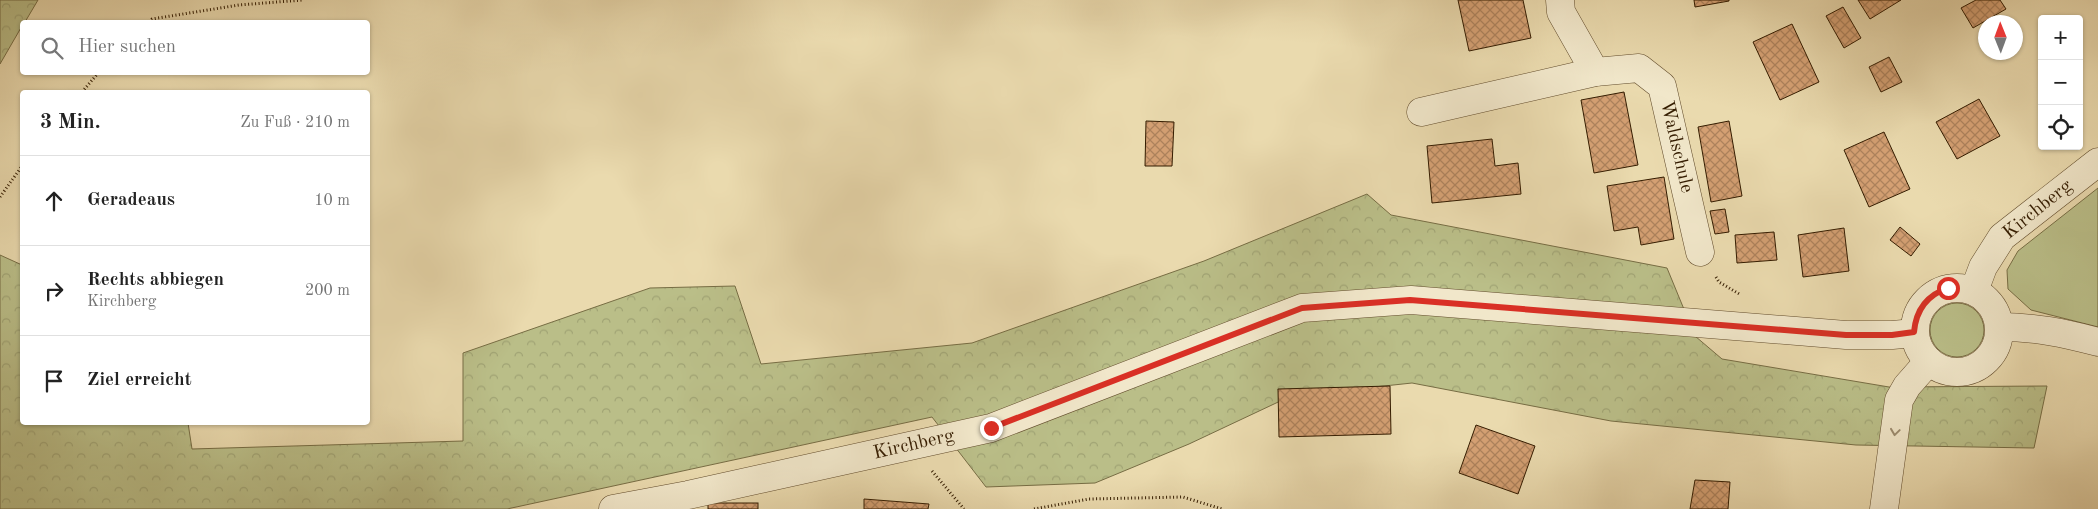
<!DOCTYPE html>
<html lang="de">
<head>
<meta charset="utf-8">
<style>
  body { margin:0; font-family:"Old Standard TT",serif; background:#f6f6f6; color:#222 }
  .controls { position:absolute; right:15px; top:15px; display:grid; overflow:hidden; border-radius:5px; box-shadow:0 1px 4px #0004 }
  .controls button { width:45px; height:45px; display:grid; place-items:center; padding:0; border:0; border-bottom:1px solid #e0e0e0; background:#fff; color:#222; font:25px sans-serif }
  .compass { position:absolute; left:1978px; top:15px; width:45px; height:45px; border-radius:50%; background:#fff; box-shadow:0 1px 4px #0004; rotate:359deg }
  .stop { position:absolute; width:15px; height:15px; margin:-11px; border:4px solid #d93025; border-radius:50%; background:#fff }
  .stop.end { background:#d93025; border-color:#fff; box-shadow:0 1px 5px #0008 }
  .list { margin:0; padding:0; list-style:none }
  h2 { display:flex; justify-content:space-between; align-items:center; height:65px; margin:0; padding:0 20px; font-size:21px }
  h2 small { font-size:16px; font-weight:400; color:#767676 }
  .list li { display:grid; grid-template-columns:32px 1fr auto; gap:15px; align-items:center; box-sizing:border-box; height:90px; padding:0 20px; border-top:1px solid #e0e0e0 }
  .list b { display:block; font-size:19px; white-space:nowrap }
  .list p { margin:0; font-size:16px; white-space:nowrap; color:#767676 }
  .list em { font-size:16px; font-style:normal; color:#767676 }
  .icon { flex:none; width:28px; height:28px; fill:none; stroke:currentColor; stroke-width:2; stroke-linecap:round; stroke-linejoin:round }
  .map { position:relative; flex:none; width:2098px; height:509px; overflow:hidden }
  .search { position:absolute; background:#fff; box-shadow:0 1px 4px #0004; left:20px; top:20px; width:350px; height:55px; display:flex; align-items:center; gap:12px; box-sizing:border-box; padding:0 18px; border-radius:5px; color:#767676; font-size:19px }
  .panel { position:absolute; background:#fff; box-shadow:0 1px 4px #0004; left:20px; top:90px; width:350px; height:335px; border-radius:5px }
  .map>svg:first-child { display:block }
  .green { fill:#babe88; stroke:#776d44 }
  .forest { fill:url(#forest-crowns); stroke:#776d44 }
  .building { fill:url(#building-cross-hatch); stroke:#341c00 }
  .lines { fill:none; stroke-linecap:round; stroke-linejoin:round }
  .minor-casing { stroke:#624c2c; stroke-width:29 }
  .path { stroke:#341c00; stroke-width:3; stroke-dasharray:1 2.5; stroke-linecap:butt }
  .minor { stroke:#f1e7ca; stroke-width:28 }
  .oneway { stroke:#9c8c6f }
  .route { stroke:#d93025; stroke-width:6 }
  .labels { text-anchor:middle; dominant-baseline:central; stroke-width:4; stroke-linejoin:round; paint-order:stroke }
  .street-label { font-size:19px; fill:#341c00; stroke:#f1e7ca }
</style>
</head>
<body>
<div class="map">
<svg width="2098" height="509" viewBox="0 0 2098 509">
  <defs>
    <pattern id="forest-crowns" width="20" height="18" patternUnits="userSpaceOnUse" patternTransform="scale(1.25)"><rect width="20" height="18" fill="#babe88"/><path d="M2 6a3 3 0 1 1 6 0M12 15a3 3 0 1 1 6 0" fill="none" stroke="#a0a374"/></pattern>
    <pattern id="building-cross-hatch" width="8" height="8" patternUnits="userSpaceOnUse" patternTransform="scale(1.25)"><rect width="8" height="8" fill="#d4a073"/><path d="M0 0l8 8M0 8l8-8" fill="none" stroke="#ad825c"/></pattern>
  </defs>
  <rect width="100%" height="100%" fill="#eadaae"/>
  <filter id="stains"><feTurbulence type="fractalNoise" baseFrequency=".004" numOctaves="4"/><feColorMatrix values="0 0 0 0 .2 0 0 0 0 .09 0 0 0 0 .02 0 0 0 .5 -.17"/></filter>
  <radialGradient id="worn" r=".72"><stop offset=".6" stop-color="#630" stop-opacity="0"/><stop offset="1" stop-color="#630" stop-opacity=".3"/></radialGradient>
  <g class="green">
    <polygon points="2098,188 2098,327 2031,310 2008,289 2007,270 2018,251"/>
    <circle cx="1957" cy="330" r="27"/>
  </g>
  <g class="forest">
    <polygon points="0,0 38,0 25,22 22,22 22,26 0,64"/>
    <polygon points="1367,194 1391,215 1667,268 1695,336 1722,359 1889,387 2047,386 2034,448 1856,445 1611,421 1412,383 1291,396 1189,444 1095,483 986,487 932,417 507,509 0,509 0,255 22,265 22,422 188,423 192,449 463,441 463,353 650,288 735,286 761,364 972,343 1204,261"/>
  </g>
  <g class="building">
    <polygon points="1458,0 1523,0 1531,38 1469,51"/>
    <polygon points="1694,0 1729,0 1729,1 1695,7"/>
    <polygon points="1858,0 1901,0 1870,19"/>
    <polygon points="1976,0 2000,0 2006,9 1973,28 1961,8"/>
    <polygon points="1843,7 1861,38 1844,48 1826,16"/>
    <polygon points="1792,24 1819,82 1780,100 1753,42"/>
    <polygon points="1889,57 1902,82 1881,92 1869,67"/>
    <polygon points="1624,92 1638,165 1594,173 1581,100"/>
    <polygon points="1979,99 2000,136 1957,159 1936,122"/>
    <polygon points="1146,121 1174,122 1172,166 1145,166"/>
    <polygon points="1729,121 1742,196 1711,202 1698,127"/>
    <polygon points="1884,132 1910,189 1869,207 1844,150"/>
    <polygon points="1492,139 1495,166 1518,163 1521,194 1432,203 1427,146"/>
    <polygon points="1664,177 1674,239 1641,245 1638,227 1614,231 1607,186"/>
    <polygon points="1725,209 1729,232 1715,234 1710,211"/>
    <polygon points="1900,227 1920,244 1911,256 1890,240"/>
    <polygon points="1844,228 1849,271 1803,277 1798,235"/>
    <polygon points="1774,232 1777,260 1737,263 1735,235"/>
    <polygon points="1390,386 1391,434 1279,437 1278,389"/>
    <polygon points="1476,425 1535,446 1518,494 1459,473"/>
    <polygon points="1695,480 1730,482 1728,509 1690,509"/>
    <polygon points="864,499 929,504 928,509 864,509"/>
    <rect x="708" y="503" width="50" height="6"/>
  </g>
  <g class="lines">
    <g class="minor-casing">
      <g id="minor">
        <polyline points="1560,0 1561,12 1595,72"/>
        <polyline points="1421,112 1595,72 1639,68 1662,86 1700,252"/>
        <circle cx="1957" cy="330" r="42"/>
        <polyline points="1974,291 1983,267 2002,237 2098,162"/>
        <path d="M2000,327C2035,327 2064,333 2098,342"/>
        <polyline points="613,509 688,495 991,428 1302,308 1411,300 1846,335 1892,335 1915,333"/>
        <polyline points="1884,509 1899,400 1907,386 1929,361"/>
      </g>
    </g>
    <g class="path">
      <polyline points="149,22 152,19 239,5 303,0"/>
      <polyline points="82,92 99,72"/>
      <polyline points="0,197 22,166"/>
      <polyline points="1716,277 1719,282 1741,295"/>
      <polyline points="932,471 964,509"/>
      <polyline points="1034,509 1089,499 1183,497 1222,509"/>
    </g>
    <use href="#minor" class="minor"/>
  </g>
  <defs><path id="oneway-chevron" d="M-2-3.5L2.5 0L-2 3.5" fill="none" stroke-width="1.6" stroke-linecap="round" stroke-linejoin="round" transform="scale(1.25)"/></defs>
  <use class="oneway" href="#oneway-chevron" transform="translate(1895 432) rotate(98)"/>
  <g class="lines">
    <path class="route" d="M991,428L1302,308L1410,300L1846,335H1892L1914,332C1916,310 1927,295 1948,288"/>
  </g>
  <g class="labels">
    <g class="street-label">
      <text transform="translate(1676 147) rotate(77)">Waldschule</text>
      <text transform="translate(2038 210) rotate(-39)">Kirchberg</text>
      <text transform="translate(914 445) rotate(-13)">Kirchberg</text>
    </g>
  </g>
  <rect width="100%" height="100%" filter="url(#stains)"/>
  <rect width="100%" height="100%" fill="url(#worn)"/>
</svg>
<div class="controls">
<button>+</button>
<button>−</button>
<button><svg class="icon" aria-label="locate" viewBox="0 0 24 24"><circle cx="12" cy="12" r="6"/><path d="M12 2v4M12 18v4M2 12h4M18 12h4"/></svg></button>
</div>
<svg class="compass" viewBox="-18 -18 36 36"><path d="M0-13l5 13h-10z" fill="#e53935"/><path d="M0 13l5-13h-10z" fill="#767676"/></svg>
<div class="stop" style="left:1948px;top:288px"></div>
<div class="stop end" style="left:991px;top:428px"></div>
<div class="search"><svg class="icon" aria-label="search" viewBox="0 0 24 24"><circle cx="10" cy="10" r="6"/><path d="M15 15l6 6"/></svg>Hier suchen</div>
<section class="panel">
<h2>3 Min.<small>Zu Fuß · 210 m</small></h2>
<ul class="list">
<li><svg class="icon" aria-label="ahead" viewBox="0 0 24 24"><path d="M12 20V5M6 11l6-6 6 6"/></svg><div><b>Geradeaus</b></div><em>10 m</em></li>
<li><svg class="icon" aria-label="right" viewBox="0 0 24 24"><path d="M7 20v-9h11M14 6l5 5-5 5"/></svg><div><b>Rechts abbiegen</b><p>Kirchberg</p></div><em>200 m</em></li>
<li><svg class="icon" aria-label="arrive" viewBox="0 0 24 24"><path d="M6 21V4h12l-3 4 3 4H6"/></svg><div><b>Ziel erreicht</b></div></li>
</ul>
</section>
</div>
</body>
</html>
